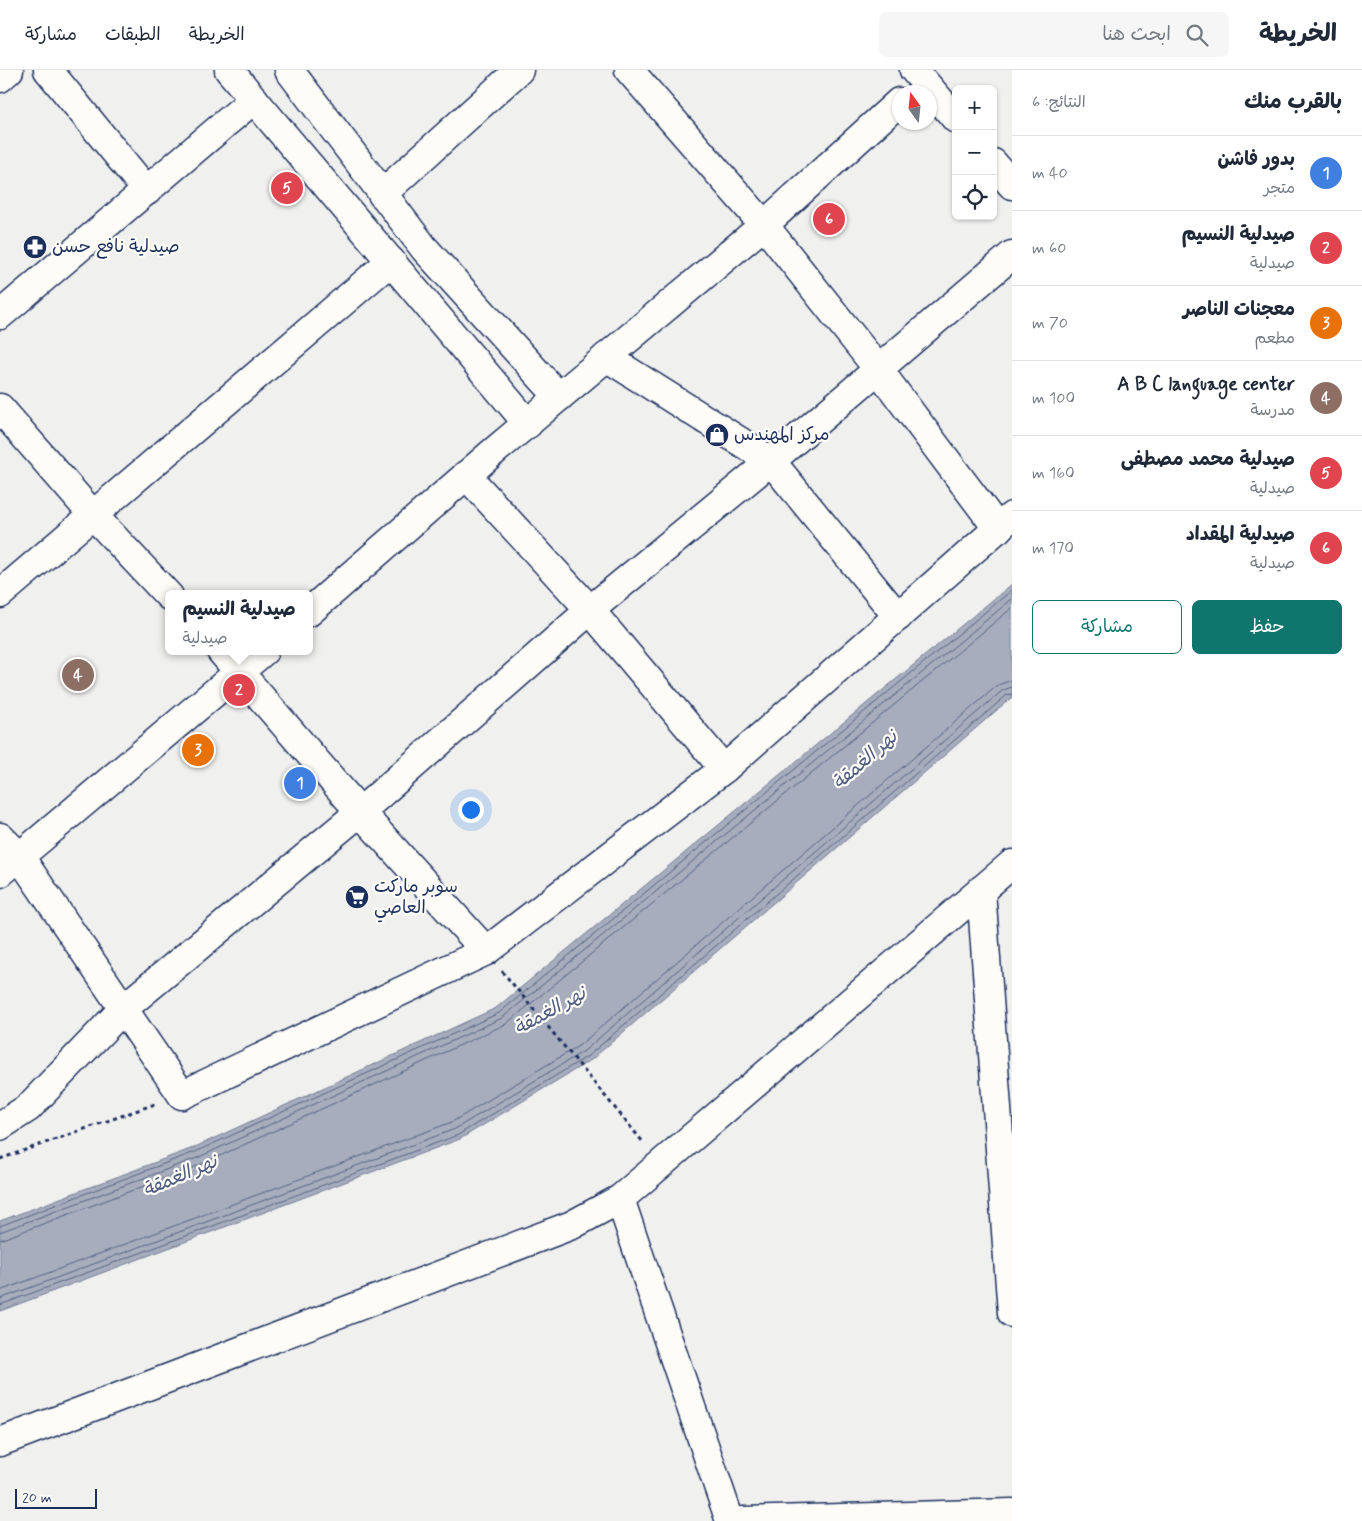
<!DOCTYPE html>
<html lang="ar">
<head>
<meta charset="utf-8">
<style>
  body { margin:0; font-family:Mynerve,"Playpen Sans Arabic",sans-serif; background:#f6f6f7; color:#1f2937; direction:rtl }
  .controls { position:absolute; right:15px; top:15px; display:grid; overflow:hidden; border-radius:8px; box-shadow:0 1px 4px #0004 }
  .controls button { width:45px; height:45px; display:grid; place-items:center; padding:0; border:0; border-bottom:1px solid #e0e1e3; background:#fff; color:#1f2937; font:25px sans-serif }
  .compass { position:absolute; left:892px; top:15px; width:45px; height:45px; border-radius:50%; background:#fff; box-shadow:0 1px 4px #0004; rotate:345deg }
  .scale { position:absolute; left:15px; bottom:12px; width:82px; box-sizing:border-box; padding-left:5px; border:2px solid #1b2f5e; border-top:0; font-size:14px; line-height:18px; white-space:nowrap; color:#1b2f5e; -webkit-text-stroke:4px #fdfcf7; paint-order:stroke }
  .you { position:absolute; left:470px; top:739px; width:18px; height:18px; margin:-12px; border:4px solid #fff; border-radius:50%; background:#1a73e8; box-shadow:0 0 0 8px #1a73e833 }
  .badge { display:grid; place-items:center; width:32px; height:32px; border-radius:50%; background:#0f766e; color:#fff; font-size:16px; font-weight:700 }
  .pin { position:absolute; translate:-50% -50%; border:2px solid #fff; box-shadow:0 1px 5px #0006 }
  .popup { position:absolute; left:165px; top:520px; width:148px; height:65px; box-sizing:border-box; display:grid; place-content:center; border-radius:8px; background:#fff; filter:drop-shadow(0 1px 4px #0005); font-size:16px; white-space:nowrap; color:#747a83 }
  .popup b { font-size:19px; color:#1f2937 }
  .popup::after { content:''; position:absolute; left:50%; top:100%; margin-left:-10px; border:10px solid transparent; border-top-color:#fff }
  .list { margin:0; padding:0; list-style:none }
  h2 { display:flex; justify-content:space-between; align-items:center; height:65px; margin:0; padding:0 20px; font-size:21px }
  h2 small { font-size:16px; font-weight:400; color:#747a83 }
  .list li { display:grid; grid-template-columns:32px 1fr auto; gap:15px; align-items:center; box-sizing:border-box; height:75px; padding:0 20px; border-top:1px solid #e0e1e3 }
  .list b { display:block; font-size:19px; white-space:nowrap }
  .list p { margin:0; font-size:16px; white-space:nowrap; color:#747a83 }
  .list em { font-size:16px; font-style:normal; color:#747a83 }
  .actions { display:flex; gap:10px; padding:15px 20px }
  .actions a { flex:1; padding:11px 0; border:1px solid #0f766e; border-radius:8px; text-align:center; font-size:18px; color:#0f766e }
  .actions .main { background:#0f766e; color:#fff }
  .icon { flex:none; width:28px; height:28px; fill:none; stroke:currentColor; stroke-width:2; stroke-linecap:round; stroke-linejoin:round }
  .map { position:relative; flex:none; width:1012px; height:1451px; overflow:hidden; direction:ltr }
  header { display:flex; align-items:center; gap:30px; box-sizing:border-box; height:70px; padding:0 25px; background:#fff; border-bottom:1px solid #e0e1e3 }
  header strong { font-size:24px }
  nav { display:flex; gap:28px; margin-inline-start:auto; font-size:18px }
  .search { width:350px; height:45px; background:#f6f6f7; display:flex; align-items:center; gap:12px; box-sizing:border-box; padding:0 18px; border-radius:8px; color:#747a83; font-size:19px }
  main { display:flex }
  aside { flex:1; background:#fff }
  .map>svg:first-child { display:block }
  .water { fill:#a7adbd; stroke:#6f7b97 }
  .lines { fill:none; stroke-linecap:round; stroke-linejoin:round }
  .shore { stroke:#536184; stroke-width:1 }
  .minor-casing { stroke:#1b2f5e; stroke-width:31 }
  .path { stroke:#1b2f5e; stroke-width:3; stroke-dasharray:4 4; stroke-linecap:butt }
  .minor { stroke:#fdfcf7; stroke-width:28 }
  .labels { text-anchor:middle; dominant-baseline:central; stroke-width:4.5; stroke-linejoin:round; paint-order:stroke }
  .poi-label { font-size:18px; fill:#1b2f5e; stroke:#fdfcf7; text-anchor:start }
  .water-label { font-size:19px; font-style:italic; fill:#4c5b7f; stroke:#fdfcf7 }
</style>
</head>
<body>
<header>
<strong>الخريطة</strong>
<div class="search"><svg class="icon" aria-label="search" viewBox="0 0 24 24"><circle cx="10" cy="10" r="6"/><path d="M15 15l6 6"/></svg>ابحث هنا</div>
<nav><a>الخريطة</a><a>الطبقات</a><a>مشاركة</a></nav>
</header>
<main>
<aside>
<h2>بالقرب منك<small>النتائج: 6</small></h2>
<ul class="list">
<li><span class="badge" style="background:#3f7fe0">1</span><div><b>بدور فاشن</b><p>متجر</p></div><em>40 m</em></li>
<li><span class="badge" style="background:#e0444e">2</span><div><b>صيدلية النسيم</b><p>صيدلية</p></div><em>60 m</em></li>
<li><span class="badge" style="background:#e8710a">3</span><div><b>معجنات الناصر</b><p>مطعم</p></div><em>70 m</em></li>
<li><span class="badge" style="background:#8d6e63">4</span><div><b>A B C language center</b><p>مدرسة</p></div><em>100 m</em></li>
<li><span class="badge" style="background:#e0444e">5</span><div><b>صيدلية محمد مصطفى</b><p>صيدلية</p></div><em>160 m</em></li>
<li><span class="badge" style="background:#e0444e">6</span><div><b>صيدلية المقداد</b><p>صيدلية</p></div><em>170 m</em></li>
</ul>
<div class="actions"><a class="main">حفظ</a><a>مشاركة</a></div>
</aside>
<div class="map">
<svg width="1012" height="1451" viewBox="0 0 1012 1451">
  <rect width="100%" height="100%" fill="#f0f0ee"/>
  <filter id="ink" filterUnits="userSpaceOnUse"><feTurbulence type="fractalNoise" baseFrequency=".02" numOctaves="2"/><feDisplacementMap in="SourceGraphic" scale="10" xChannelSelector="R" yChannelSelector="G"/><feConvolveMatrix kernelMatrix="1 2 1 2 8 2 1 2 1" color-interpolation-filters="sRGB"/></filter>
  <g filter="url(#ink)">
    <polygon class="water" points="1012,514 1012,627 591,990 460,1069 0,1241 0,1151 193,1078 496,938"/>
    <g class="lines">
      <g class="shore">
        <polyline points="0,1156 195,1082 499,943 1012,520"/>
        <polyline points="0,1162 197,1088 502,948 1012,529"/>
        <polyline points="0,1170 200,1095 506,954 1012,538"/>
        <polyline points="0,1221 452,1052 580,975 998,615 1012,610"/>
        <polyline points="0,1229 455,1059 584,981 1003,620 1012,617"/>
        <polyline points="0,1235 458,1065 588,986 1007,625 1012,624"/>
      </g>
      <g class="minor-casing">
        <g id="minor">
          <polyline points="48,0 147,121"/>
          <polyline points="229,0 528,354"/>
          <polyline points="289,0 424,178 559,327"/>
          <polyline points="629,0 764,155 878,299 998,459"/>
          <polyline points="914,0 956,49"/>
          <polyline points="0,8 9,0"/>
          <polyline points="993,93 1012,115"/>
          <polyline points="382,124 519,0"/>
          <polyline points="0,245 254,29"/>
          <polyline points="606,287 771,391 898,547"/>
          <polyline points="0,338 92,444 169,526"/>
          <polyline points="466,405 590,540 724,699"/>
          <polyline points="0,524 391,191"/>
          <polyline points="309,542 492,383 764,155 899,32"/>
          <polyline points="221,581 360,742 486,881"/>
          <polyline points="0,767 20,787 182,1025 486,881 724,699 1012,446"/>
          <polyline points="0,803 264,581"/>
          <polyline points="981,820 1012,1243"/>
          <polyline points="0,1056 28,1038 124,938 360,742 590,540 771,391 1012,185"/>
          <polyline points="620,1129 730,1451"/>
          <polyline points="0,1372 572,1155 620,1129 1012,794"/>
          <polyline points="743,1451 1012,1443"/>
        </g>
      </g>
      <g class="path">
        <polyline points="502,901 643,1072"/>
        <polyline points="0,1089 155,1034"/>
      </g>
      <use href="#minor" class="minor"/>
    </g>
  </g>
  <defs>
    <g id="pharmacy-disc" transform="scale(1.25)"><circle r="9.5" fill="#1b2f5e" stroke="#fdfcf7"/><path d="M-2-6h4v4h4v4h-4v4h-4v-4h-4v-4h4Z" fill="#fff"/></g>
    <g id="shop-disc" transform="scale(1.25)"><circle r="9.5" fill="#1b2f5e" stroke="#fdfcf7"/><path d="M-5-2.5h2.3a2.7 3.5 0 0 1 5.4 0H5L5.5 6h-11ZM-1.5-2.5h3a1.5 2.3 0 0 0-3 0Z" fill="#fff"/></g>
    <g id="supermarket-disc" transform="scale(1.25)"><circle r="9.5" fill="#1b2f5e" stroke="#fdfcf7"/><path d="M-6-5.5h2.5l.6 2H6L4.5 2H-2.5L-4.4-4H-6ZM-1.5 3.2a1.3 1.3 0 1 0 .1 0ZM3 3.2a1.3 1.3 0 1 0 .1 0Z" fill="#fff"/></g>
  </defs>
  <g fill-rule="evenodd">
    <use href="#pharmacy-disc" x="35" y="177"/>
    <use href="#shop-disc" x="717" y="365"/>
    <use href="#supermarket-disc" x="357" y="827"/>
  </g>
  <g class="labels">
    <g class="poi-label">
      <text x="52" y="177">صيدلية نافع حسن</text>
      <text x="734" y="365">مركز المهندس</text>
      <text x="374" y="817">سوبر ماركت<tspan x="374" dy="21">العاصي</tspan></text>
    </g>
    <g class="water-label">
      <text transform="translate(865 690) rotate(-41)">نهر الغمقة</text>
      <text transform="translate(550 941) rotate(-29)">نهر الغمقة</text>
      <text transform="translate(180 1106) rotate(-23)">نهر الغمقة</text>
    </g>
  </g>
</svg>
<div class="controls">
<button>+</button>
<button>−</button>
<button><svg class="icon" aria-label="locate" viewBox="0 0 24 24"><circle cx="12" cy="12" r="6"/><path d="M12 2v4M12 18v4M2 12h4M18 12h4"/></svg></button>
</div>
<svg class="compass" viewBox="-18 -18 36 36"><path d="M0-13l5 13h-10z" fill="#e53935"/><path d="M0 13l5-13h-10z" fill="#747a83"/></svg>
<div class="scale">20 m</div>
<div class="you"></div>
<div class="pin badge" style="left:300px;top:713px;background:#3f7fe0">1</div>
<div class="pin badge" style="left:239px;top:620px;background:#e0444e">2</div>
<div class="popup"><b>صيدلية النسيم</b>صيدلية</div>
<div class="pin badge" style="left:198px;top:680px;background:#e8710a">3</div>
<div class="pin badge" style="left:78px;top:605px;background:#8d6e63">4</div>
<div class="pin badge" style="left:287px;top:118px;background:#e0444e">5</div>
<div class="pin badge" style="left:829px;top:149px;background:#e0444e">6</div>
</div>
</main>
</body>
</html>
